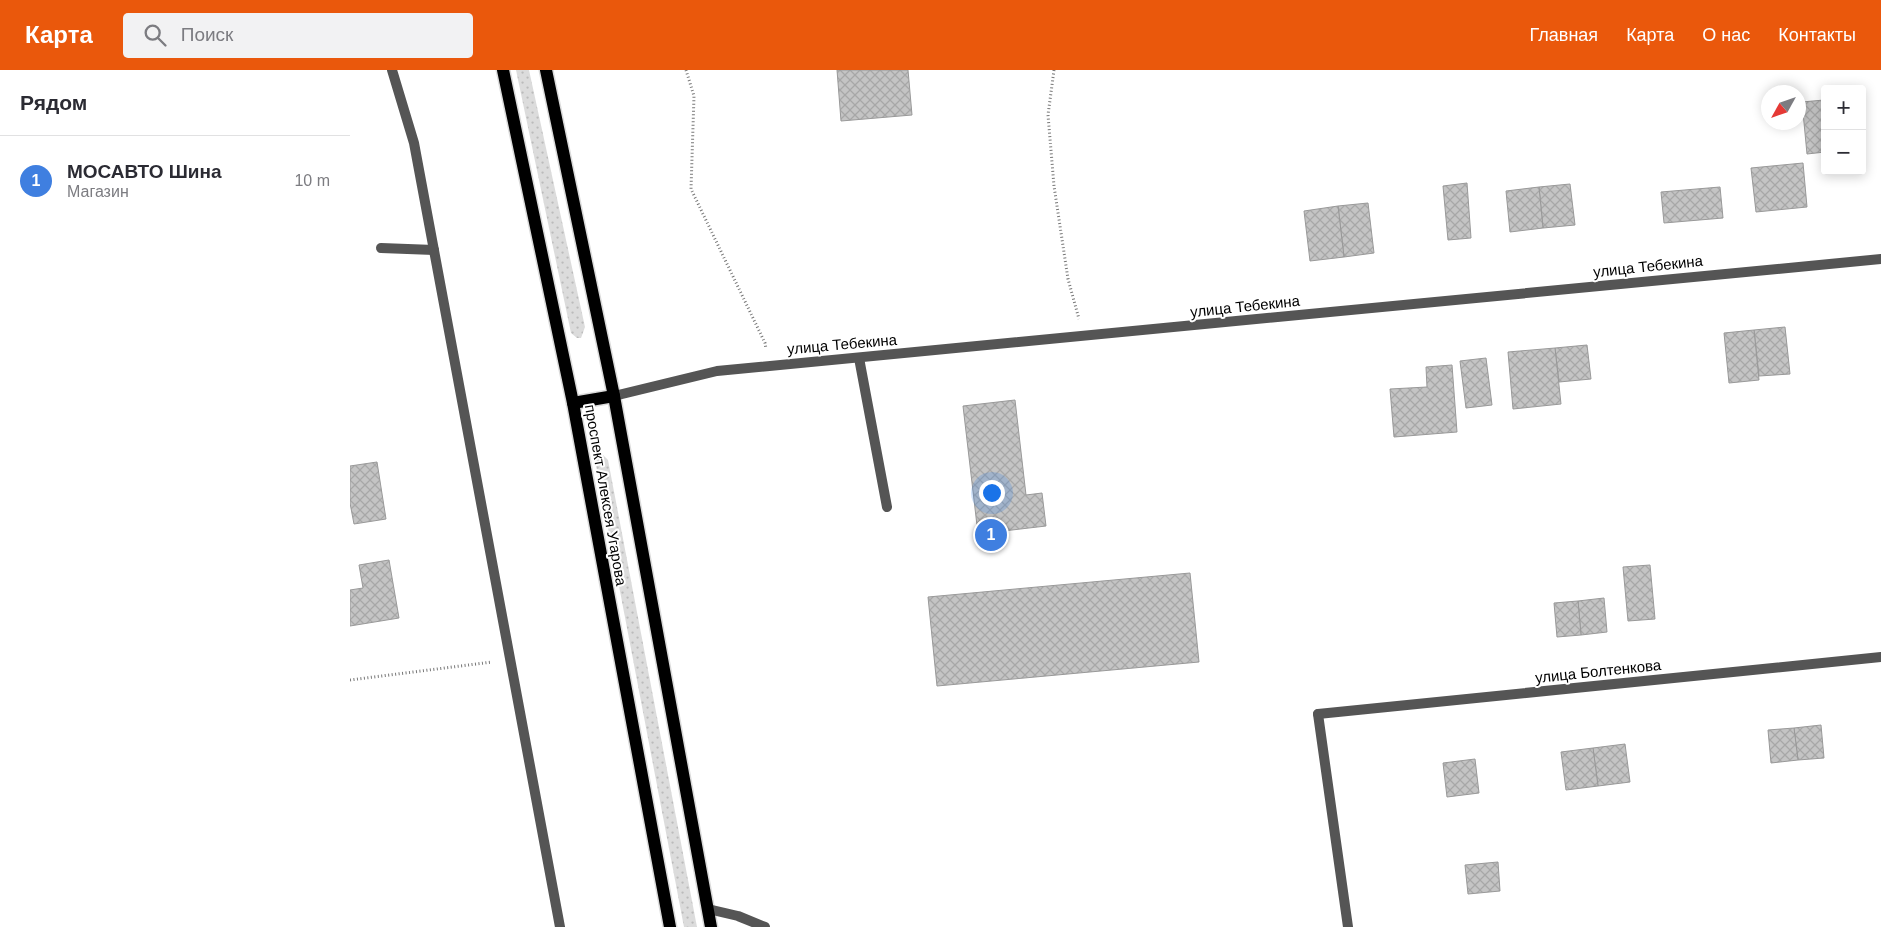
<!DOCTYPE html>
<html lang="ru">
<head>
<meta charset="utf-8">
<style>
  body { margin:0; font-family:Helvetica,sans-serif; background:#f2f2f3; color:#2b2b33 }
  .controls { position:absolute; right:15px; top:15px; display:grid; overflow:hidden; border-radius:5px; box-shadow:0 2px 12px #0003 }
  .controls button { width:45px; height:45px; display:grid; place-items:center; padding:0; border:0; border-bottom:1px solid #e1e1e2; background:#fff; color:#2b2b33; font:25px sans-serif }
  .compass { position:absolute; left:1411px; top:15px; width:45px; height:45px; border-radius:50%; background:#fff; box-shadow:0 2px 12px #0003; rotate:230deg }
  .you { position:absolute; left:641px; top:422px; width:18px; height:18px; margin:-12px; border:4px solid #fff; border-radius:50%; background:#1a73e8; box-shadow:0 0 0 8px #1a73e833 }
  .badge { display:grid; place-items:center; width:32px; height:32px; border-radius:50%; background:#ea580c; color:#fff; font-size:16px; font-weight:700 }
  .pin { position:absolute; translate:-50% -50%; border:2px solid #fff; box-shadow:0 1px 5px #0006 }
  .list { margin:0; padding:0; list-style:none }
  h2 { display:flex; justify-content:space-between; align-items:center; height:65px; margin:0; padding:0 20px; font-size:21px }
  h2 small { font-size:16px; font-weight:400; color:#7c7c81 }
  .list li { display:grid; grid-template-columns:32px 1fr auto; gap:15px; align-items:center; box-sizing:border-box; height:90px; padding:0 20px; border-top:1px solid #e1e1e2 }
  .list b { display:block; font-size:19px; white-space:nowrap }
  .list p { margin:0; font-size:16px; white-space:nowrap; color:#7c7c81 }
  .list em { font-size:16px; font-style:normal; color:#7c7c81 }
  .icon { flex:none; width:28px; height:28px; fill:none; stroke:currentColor; stroke-width:2; stroke-linecap:round; stroke-linejoin:round }
  .map { position:relative; flex:none; width:1531px; height:857px; overflow:hidden }
  header { display:flex; align-items:center; gap:30px; box-sizing:border-box; height:70px; padding:0 25px; background:#ea580c; color:#fff }
  header strong { font-size:24px }
  nav { display:flex; gap:28px; margin-inline-start:auto; font-size:18px }
  .search { width:350px; height:45px; background:#f2f2f3; display:flex; align-items:center; gap:12px; box-sizing:border-box; padding:0 18px; border-radius:5px; color:#7c7c81; font-size:19px }
  main { display:flex }
  aside { flex:1; background:#fff }
  .map>svg:first-child { display:block }
  .green { fill:url(#green-dots) }
  .building { fill:url(#building-cross-hatch); stroke:#999 }
  .lines { fill:none; stroke-linecap:round; stroke-linejoin:round }
  .primary-casing { stroke:#dbdbdb; stroke-width:15 }
  .path { stroke:#777; stroke-width:3; stroke-dasharray:1 2.5; stroke-linecap:butt }
  .service { stroke:#555; stroke-width:10 }
  .minor { stroke:#555; stroke-width:10 }
  .primary { stroke:#000; stroke-width:12 }
  .labels { text-anchor:middle; dominant-baseline:central; stroke-width:4; stroke-linejoin:round; paint-order:stroke }
  .street-label { font-size:15px; fill:#000; stroke:#fff }
</style>
</head>
<body>
<header>
<strong>Карта</strong>
<div class="search"><svg class="icon" aria-label="search" viewBox="0 0 24 24"><circle cx="10" cy="10" r="6"/><path d="M15 15l6 6"/></svg>Поиск</div>
<nav><a>Главная</a><a>Карта</a><a>О нас</a><a>Контакты</a></nav>
</header>
<main>
<aside>
<h2>Рядом<small></small></h2>
<ul class="list">
<li><span class="badge" style="background:#3f7fe0">1</span><div><b>МОСАВТО Шина</b><p>Магазин</p></div><em>10 m</em></li>
</ul>
</aside>
<div class="map">
<svg width="1531" height="857" viewBox="0 0 1531 857">
  <defs>
    <pattern id="green-dots" width="8" height="8" patternUnits="userSpaceOnUse" patternTransform="scale(1.25)"><rect width="8" height="8" fill="#dcdcdc"/><path d="M2 2h.1M6 6h.1" fill="none" stroke="#bbb" stroke-width="1.8" stroke-linecap="round"/></pattern>
    <pattern id="building-cross-hatch" width="8" height="8" patternUnits="userSpaceOnUse" patternTransform="scale(1.25)"><rect width="8" height="8" fill="#c4c4c4"/><path d="M0 0l8 8M0 8l8-8" fill="none" stroke="#a7a7a7"/></pattern>
  </defs>
  <rect width="100%" height="100%" fill="#fff"/>
  <g class="green">
    <polygon points="166,0 179,0 235,257 231,268 227,268 221,263"/>
    <polygon points="250,382 258,390 347,857 334,857 245,390"/>
  </g>
  <g class="building">
    <polygon points="487,0 558,0 562,45 491,51"/>
    <polygon points="1474,30 1475,82 1457,84 1452,32"/>
    <polygon points="1453,93 1457,137 1406,142 1401,98"/>
    <polygon points="1117,113 1121,168 1098,170 1093,116"/>
    <polygon points="1220,114 1225,155 1193,158 1189,117"/>
    <polygon points="1189,117 1193,158 1160,162 1156,121"/>
    <polygon points="1370,117 1373,148 1314,153 1311,122"/>
    <polygon points="1018,133 1024,183 994,187 988,136"/>
    <polygon points="988,136 994,187 960,191 954,141"/>
    <polygon points="1435,257 1440,304 1409,306 1404,260"/>
    <polygon points="1404,260 1409,310 1379,313 1374,263"/>
    <polygon points="1237,275 1241,309 1209,312 1205,278"/>
    <polygon points="1205,278 1211,334 1163,339 1158,282"/>
    <polygon points="1136,288 1142,335 1116,338 1110,291"/>
    <polygon points="1102,295 1107,362 1044,367 1040,319 1077,317 1076,297"/>
    <polygon points="665,330 676,425 692,423 696,456 628,464 613,336"/>
    <polygon points="27,392 36,449 4,454 0,433 0,396"/>
    <polygon points="39,490 49,548 0,556 0,520 13,518 9,495"/>
    <polygon points="1300,495 1305,549 1278,551 1273,497"/>
    <polygon points="840,503 849,592 587,616 578,527"/>
    <polygon points="1254,528 1257,562 1231,565 1228,531"/>
    <polygon points="1228,531 1231,565 1207,567 1204,533"/>
    <polygon points="1471,655 1474,688 1448,690 1444,658"/>
    <polygon points="1444,658 1448,690 1421,693 1418,660"/>
    <polygon points="1275,674 1280,712 1248,716 1243,678"/>
    <polygon points="1243,678 1248,716 1216,720 1211,682"/>
    <polygon points="1125,689 1129,723 1097,727 1093,693"/>
    <polygon points="1148,792 1150,821 1118,824 1115,795"/>
  </g>
  <g class="lines">
    <g class="primary-casing">
      <g id="primary">
        <polyline points="153,0 223,333 320,857"/>
        <polyline points="196,0 264,326 361,857"/>
        <polyline points="223,333 264,326"/>
      </g>
    </g>
    <g class="path">
      <polyline points="336,0 344,26 341,119 415,273 416,279"/>
      <polyline points="704,0 698,45 704,116 718,209 729,249"/>
      <polyline points="0,610 142,592"/>
    </g>
    <g class="service">
      <polyline points="31,178 84,180"/>
      <polyline points="509,288 537,437"/>
      <polyline points="968,644 998,857"/>
      <polyline points="358,839 388,846 415,857"/>
    </g>
    <g class="minor">
      <polyline points="42,0 64,73 210,857"/>
      <polyline points="264,326 367,301 1531,189"/>
      <polyline points="968,644 1531,587"/>
    </g>
    <use href="#primary" class="primary"/>
  </g>
  <g class="labels">
    <g class="street-label">
      <text transform="translate(1298 196) rotate(-6)">улица Тебекина</text>
      <text transform="translate(895 236) rotate(-6)">улица Тебекина</text>
      <text transform="translate(492 274) rotate(-5)">улица Тебекина</text>
      <text transform="translate(256 425) rotate(80)">проспект Алексея Угарова</text>
      <text transform="translate(1248 601) rotate(-6)">улица Болтенкова</text>
    </g>
  </g>
</svg>
<div class="controls">
<button>+</button>
<button>−</button>
</div>
<svg class="compass" viewBox="-18 -18 36 36"><path d="M0-13l5 13h-10z" fill="#e53935"/><path d="M0 13l5-13h-10z" fill="#7c7c81"/></svg>
<div class="you"></div>
<div class="pin badge" style="left:641px;top:465px;background:#3f7fe0">1</div>
</div>
</main>
</body>
</html>
